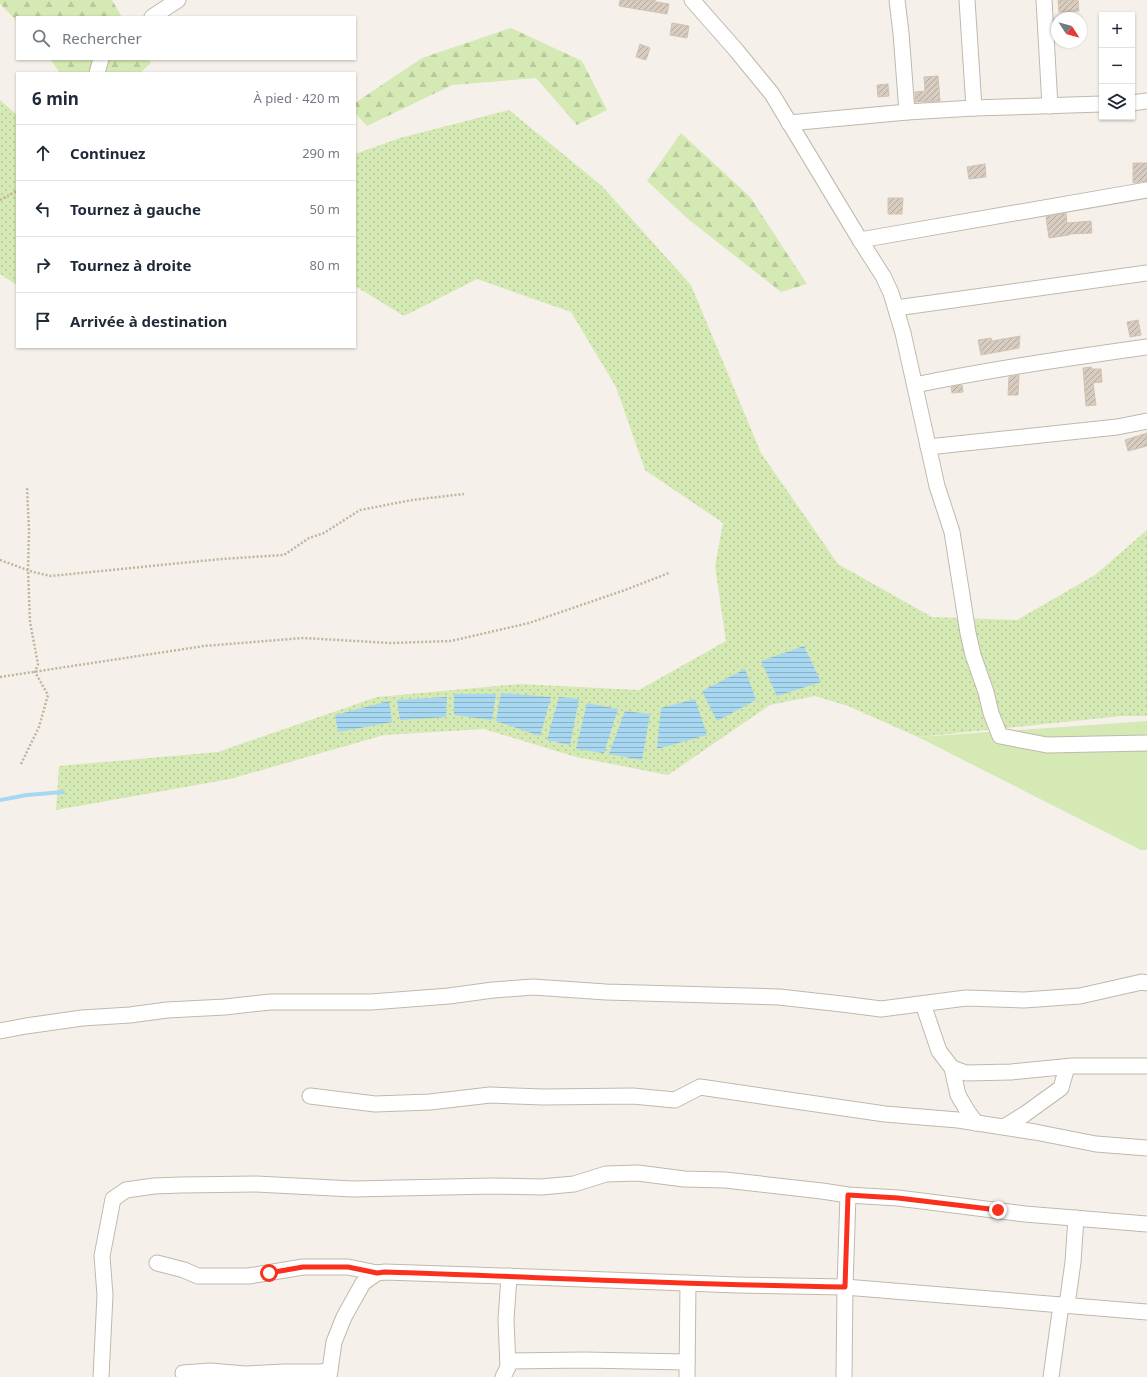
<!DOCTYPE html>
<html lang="fr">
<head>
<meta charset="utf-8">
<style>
  body { margin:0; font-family:"Noto Sans",sans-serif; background:#f6f6f7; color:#1f2937 }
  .controls { position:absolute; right:12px; top:12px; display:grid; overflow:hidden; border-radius:0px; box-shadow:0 1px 3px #0004 }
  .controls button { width:36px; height:36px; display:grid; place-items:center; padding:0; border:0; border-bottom:1px solid #e0e1e3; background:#fff; color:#1f2937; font:20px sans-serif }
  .compass { position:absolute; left:1051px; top:12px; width:36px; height:36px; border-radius:50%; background:#fff; box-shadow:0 1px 3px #0004; rotate:126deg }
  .stop { position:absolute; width:12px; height:12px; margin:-9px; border:3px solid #fa301c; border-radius:50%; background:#fff }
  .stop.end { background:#fa301c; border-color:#fff; box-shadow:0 1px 4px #0008 }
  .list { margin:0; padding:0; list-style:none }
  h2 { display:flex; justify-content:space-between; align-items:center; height:52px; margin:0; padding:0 16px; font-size:17px }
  h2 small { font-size:13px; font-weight:400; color:#747a83 }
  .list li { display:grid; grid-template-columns:26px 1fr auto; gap:12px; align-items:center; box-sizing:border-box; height:56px; padding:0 16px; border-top:1px solid #e0e1e3 }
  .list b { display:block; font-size:15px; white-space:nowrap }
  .list em { font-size:13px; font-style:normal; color:#747a83 }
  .icon { flex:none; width:22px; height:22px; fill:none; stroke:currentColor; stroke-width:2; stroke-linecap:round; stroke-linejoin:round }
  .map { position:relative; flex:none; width:1147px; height:1377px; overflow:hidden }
  .search { position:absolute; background:#fff; box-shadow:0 1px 3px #0004; left:16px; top:16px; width:340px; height:44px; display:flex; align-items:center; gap:10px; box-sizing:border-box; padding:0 14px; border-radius:0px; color:#747a83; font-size:15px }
  .panel { position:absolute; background:#fff; box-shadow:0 1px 3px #0004; left:16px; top:72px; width:340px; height:276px; border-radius:0px }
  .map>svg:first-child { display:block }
  .grass { fill:#d4e9b3 }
  .forest { fill:url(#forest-firs) }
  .garden { fill:url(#garden-dots) }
  .water { fill:url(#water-rules) }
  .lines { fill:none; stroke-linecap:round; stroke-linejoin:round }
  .stream { stroke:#a7d7f1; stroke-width:4 }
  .building { fill:url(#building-hatch); stroke:#d2c3b2 }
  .street-casing { stroke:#c1b8ac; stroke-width:17 }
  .path { stroke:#c2b39d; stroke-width:2.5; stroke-dasharray:2 2; stroke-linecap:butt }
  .street { stroke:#fff; stroke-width:15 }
  .route { stroke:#fa301c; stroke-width:5 }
</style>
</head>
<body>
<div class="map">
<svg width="1147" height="1377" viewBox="0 0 1147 1377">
  <defs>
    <pattern id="forest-firs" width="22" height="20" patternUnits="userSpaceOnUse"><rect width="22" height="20" fill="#d4e9b3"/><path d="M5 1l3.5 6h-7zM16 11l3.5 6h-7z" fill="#b8c99b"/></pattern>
    <pattern id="garden-dots" width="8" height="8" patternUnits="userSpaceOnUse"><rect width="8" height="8" fill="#d4e9b3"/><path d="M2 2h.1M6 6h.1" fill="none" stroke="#b8c99b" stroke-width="1.8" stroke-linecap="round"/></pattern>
    <pattern id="water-rules" width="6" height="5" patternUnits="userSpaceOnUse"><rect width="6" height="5" fill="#a7d7f1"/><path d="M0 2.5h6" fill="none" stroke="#8ab0c4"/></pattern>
    <pattern id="building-hatch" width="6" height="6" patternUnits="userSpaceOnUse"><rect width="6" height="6" fill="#d7ccbf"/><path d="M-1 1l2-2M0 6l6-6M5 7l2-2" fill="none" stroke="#b0a79c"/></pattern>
  </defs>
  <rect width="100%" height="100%" fill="#f5f1ea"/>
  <polygon class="grass" points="1147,721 1147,850 1141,850 918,737"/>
  <g class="forest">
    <polygon points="0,0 112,0 122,17 17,17 17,21 0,4"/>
    <polygon points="511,28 582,61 607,110 577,125 536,78 452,85 367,126 355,113 355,103 422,58"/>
    <polygon points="50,59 148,59 151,63 140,73 60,73"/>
    <polygon points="681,133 750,197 807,284 781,292 688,219 647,181"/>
  </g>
  <g class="garden">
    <polygon points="0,100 17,115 17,285 0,274"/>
    <polygon points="509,110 602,186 691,285 761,453 838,564 932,617 1017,620 1095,575 1147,530 1147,716 1122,716 918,737 848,706 815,696 770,705 668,775 576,757 484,729 384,735 230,779 56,810 59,766 218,752 377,697 519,684 639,690 726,641 715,566 723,523 645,470 616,387 571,312 477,279 404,316 355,286 355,154 400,138"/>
  </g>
  <g class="water">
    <polygon points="804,646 821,682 777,696 761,661"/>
    <polygon points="745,669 756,700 717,721 702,691"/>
    <polygon points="501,693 551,697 540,736 496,721"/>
    <polygon points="454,694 496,694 492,720 454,715"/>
    <polygon points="447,697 446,717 400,720 397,700"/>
    <polygon points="559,697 579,699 570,745 547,740"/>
    <polygon points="695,699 707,735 657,749 661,708"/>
    <polygon points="389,701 392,722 338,732 335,715"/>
    <polygon points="587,703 618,709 604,753 576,749"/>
    <polygon points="625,711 650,714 642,760 609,754"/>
  </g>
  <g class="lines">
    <polyline class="stream" points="0,800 27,795 63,792"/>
  </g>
  <g class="building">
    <polygon points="620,0 655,0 656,2 669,4 667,14 619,6"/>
    <polygon points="1058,0 1078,0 1079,11 1059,12"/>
    <polygon points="672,23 689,26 687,38 670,35"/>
    <polygon points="640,44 650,48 646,60 636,57"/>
    <polygon points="938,76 940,101 915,102 915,92 925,91 924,77"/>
    <polygon points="888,84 889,96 878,97 877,85"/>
    <polygon points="1133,163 1147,163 1147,181 1133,183"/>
    <polygon points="985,164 986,177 969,179 967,167"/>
    <polygon points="888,198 903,198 902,214 888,214"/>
    <polygon points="1066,213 1067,223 1091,221 1092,233 1069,234 1069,235 1049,238 1046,217"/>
    <polygon points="1138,320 1141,335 1130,337 1127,322"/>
    <polygon points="1020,336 1019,348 981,355 978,340 991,338 992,341"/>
    <polygon points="1091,367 1092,369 1101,369 1102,382 1093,383 1096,405 1086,406 1083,368"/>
    <polygon points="1019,375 1018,395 1008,395 1009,377"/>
    <polygon points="962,385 963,392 952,393 951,387"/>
    <polygon points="1147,433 1147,446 1128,451 1125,440"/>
  </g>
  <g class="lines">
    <g class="street-casing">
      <g id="street">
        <polyline points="692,0 736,50 772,94 860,240 883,276 891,293 903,333 937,486 952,532 968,633 973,655 986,692 991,713 1000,736 1047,745 1147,743"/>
        <polyline points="897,0 901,33 907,112"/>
        <polyline points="967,0 974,108"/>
        <polyline points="1044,0 1050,106"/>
        <polyline points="152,17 178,0"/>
        <polyline points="97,73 101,59"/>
        <polyline points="1132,103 1147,101"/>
        <polyline points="789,123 907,112 974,108 1102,104"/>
        <polyline points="860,240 1147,190"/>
        <polyline points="896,308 1147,273"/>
        <path d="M915,385C992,369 1069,358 1147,347"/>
        <polyline points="928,447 1117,427 1147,421"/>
        <polyline points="923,1004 939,1051 952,1068 958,1095 968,1112 976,1123"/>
        <polyline points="0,1031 26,1026 82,1018 130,1015 167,1010 225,1007 270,1002 371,1002 449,996 493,990 533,987 606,992 779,997 842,1004 881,1009 966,998 1024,1000 1080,996 1142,982 1147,983"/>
        <polyline points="952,1068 966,1073 1011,1072 1072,1066 1147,1066"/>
        <polyline points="310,1096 375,1104 430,1102 490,1095 543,1097 633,1096 675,1100 700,1087 885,1114 958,1120 1035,1132 1096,1144 1147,1148"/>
        <polyline points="1004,1127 1025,1114 1061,1088 1067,1067"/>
        <polyline points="157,1263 184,1270 198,1276 249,1276 303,1267 348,1267 377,1273"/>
        <polyline points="1067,1305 1073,1262 1076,1218"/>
        <polyline points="508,1361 584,1360 687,1362"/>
        <polyline points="183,1373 210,1371 245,1374 285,1372 320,1372 330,1370"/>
        <polyline points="101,1377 105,1295 102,1256 113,1199 126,1190 154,1186 181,1185 256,1184 353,1189 492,1186 541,1187 574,1184 606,1174 638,1173 684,1179 725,1180 822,1191 848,1195 898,1198 1025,1214 1147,1224"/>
        <polyline points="329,1377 334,1342 344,1317 363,1283 377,1273 385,1272 531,1277 737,1285 845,1287 1147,1312"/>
        <polyline points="503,1377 508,1367 506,1320 509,1276"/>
        <polyline points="687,1377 688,1283"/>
        <polyline points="844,1377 845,1287 848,1195"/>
        <polyline points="1051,1377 1061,1305"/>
      </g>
    </g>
    <g class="path">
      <polyline points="0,200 17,191"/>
      <polyline points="0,560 33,572 51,576 221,559 284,555 309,538 324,533 360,510 412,500 464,494"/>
      <polyline points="0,677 204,646 303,638 390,643 451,641 529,623 625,590 669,573"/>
      <polyline points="21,764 39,727 48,695 35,672 38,664 30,622 28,570 29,531 27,487"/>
    </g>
    <use href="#street" class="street"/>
  </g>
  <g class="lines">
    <path class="route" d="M269,1273L303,1267H348L377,1273L385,1272C538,1277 691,1285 845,1287L848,1195L898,1198L998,1210"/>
  </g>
</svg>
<div class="controls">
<button>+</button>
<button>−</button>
<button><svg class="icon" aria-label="layers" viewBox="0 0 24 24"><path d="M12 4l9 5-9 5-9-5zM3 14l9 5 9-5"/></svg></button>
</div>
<svg class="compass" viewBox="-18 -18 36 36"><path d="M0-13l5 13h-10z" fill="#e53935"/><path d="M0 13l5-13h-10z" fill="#747a83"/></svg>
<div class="stop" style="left:269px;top:1273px"></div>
<div class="stop end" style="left:998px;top:1210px"></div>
<div class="search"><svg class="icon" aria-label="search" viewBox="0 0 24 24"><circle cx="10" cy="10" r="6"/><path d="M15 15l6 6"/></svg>Rechercher</div>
<section class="panel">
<h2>6 min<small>À pied · 420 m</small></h2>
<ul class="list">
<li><svg class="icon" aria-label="ahead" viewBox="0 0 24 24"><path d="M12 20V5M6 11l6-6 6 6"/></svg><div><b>Continuez</b></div><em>290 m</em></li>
<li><svg class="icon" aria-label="left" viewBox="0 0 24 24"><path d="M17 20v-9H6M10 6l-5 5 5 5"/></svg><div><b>Tournez à gauche</b></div><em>50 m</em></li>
<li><svg class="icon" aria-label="right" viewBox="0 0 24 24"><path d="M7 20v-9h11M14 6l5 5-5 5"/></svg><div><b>Tournez à droite</b></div><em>80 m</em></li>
<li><svg class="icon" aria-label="arrive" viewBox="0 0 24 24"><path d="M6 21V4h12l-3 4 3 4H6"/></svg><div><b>Arrivée à destination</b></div></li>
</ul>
</section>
</div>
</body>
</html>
